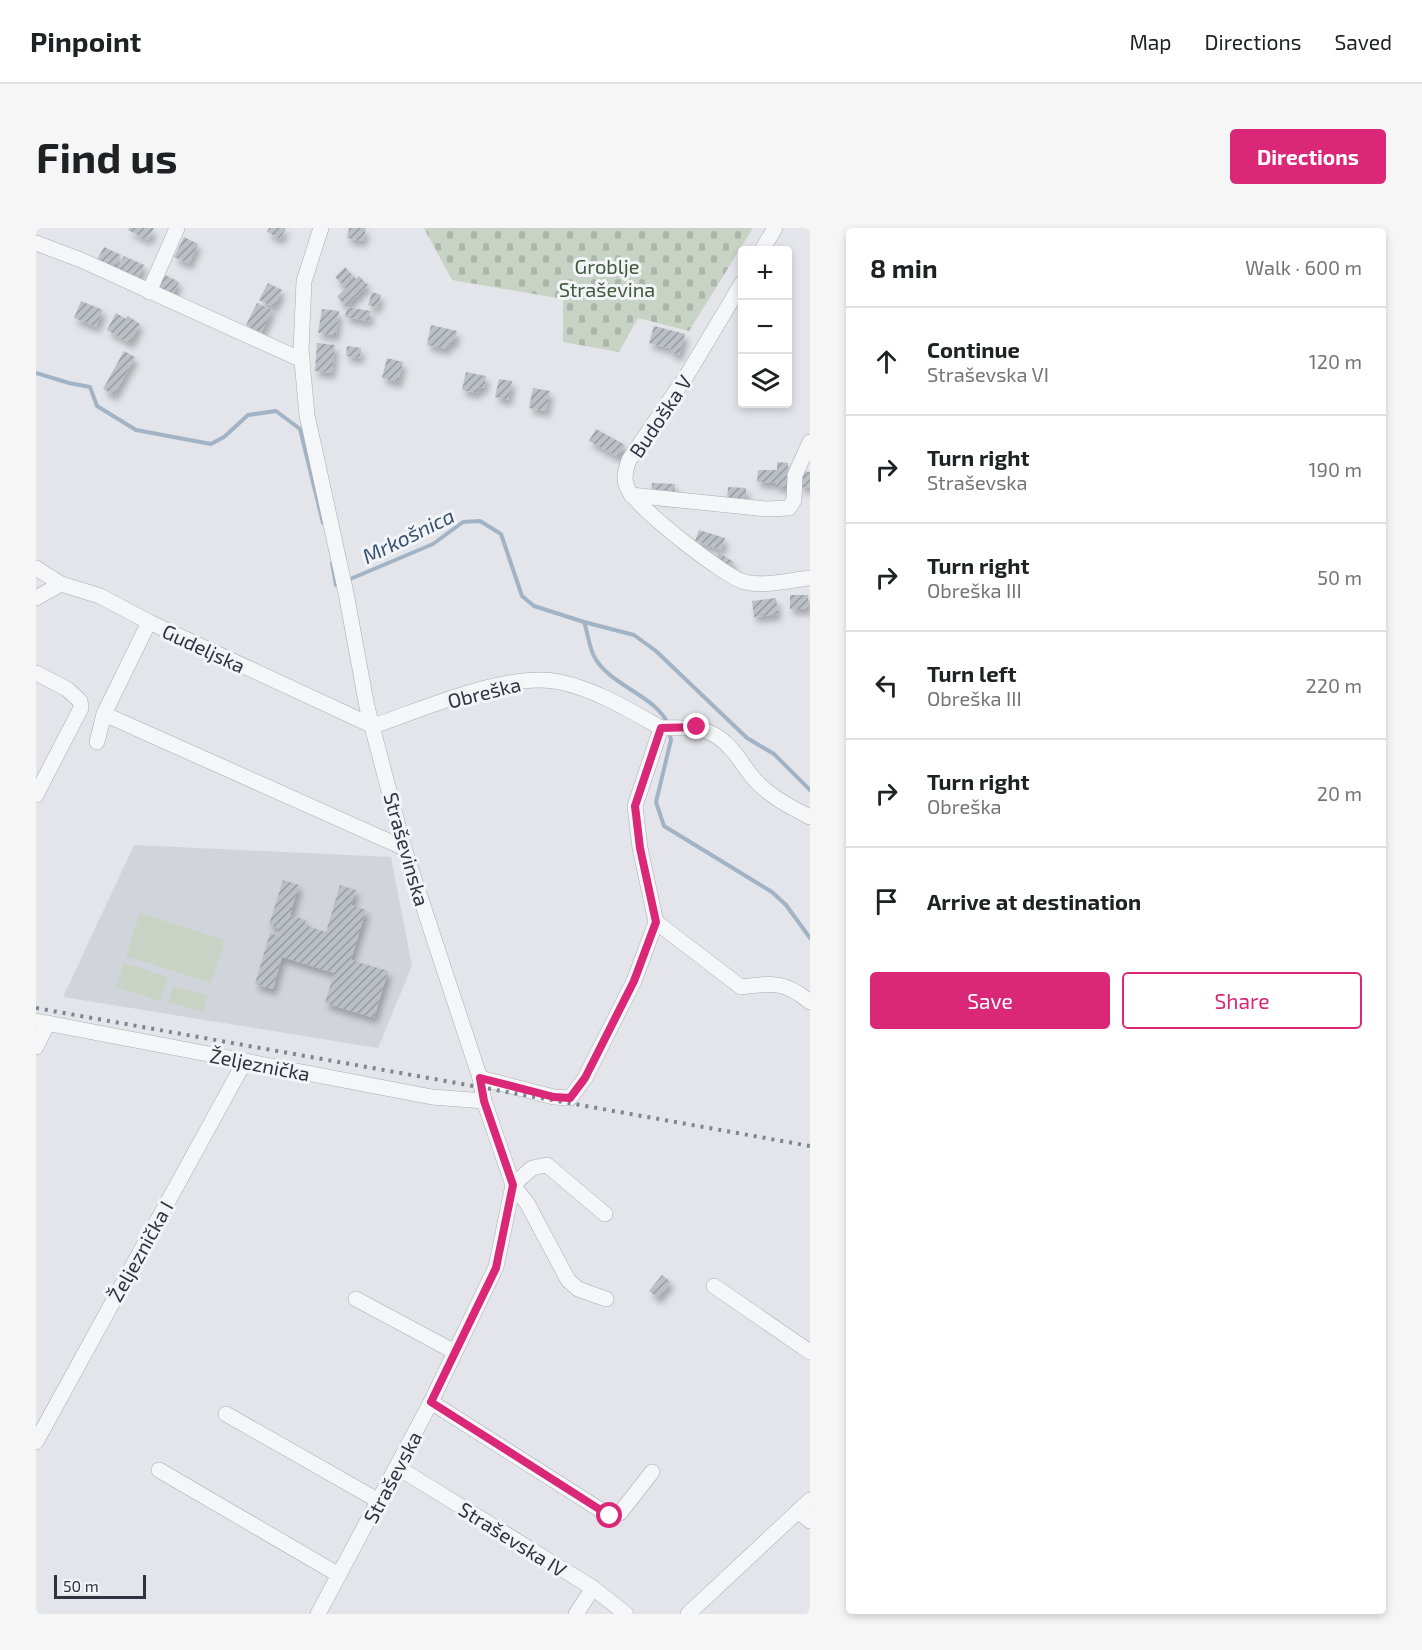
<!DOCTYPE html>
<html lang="en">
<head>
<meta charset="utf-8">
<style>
  body { margin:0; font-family:"Exo 2",sans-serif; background:#f6f6f6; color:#202124 }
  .controls { position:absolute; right:18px; top:18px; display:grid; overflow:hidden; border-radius:6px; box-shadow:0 3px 9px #0003 }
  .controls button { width:54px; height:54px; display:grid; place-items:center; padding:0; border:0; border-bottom:2px solid #e0e0e0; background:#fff; color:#202124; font:30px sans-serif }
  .scale { position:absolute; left:18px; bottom:15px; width:92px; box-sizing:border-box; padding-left:6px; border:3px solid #2d3340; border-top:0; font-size:16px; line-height:21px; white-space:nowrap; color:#2d3340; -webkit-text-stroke:4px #f2f4f7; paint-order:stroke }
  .stop { position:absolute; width:18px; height:18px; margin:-14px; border:4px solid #db2777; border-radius:50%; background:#fff }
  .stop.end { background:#db2777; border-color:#fff; box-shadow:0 2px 6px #0008 }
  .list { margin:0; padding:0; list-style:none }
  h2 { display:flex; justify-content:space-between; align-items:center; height:78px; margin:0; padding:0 24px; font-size:26px }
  h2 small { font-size:20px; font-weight:400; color:#757577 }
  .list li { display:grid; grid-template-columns:39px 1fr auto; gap:18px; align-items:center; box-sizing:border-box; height:108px; padding:0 24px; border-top:2px solid #e0e0e0 }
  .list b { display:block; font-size:22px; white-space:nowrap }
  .list p { margin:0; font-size:20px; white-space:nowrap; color:#757577 }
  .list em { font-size:20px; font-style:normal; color:#757577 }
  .actions { display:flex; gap:12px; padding:18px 24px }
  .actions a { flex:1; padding:14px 0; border:2px solid #db2777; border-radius:6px; text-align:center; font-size:21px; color:#db2777 }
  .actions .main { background:#db2777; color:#fff }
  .icon { flex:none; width:33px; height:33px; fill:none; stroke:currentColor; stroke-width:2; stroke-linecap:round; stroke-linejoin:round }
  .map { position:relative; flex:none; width:774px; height:1386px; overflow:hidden; border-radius:6px }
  header { display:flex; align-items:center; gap:36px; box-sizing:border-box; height:84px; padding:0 30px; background:#fff; border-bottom:2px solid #e0e0e0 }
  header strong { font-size:28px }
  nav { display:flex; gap:33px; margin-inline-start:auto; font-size:21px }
  .intro { display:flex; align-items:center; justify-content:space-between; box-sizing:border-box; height:144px; padding:0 36px }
  h1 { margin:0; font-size:42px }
  .button { padding:15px 27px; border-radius:6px; background:#db2777; color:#fff; font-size:21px; font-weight:700 }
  main { display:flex; gap:36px; padding:0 36px }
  aside { flex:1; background:#fff; border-radius:6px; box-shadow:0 3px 9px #0003 }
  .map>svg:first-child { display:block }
  .built { fill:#d1d5db }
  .grass { fill:#c8d3c5 }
  .cemetery { fill:url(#cemetery-stones) }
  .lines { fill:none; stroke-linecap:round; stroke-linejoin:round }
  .stream { stroke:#a2b3c5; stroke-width:4 }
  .building { fill:url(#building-hatch); filter:url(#shadow) }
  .minor-casing { stroke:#a9acb4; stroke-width:16 }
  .minor { stroke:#f5f6f8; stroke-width:15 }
  .rail { stroke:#7e8592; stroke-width:4; stroke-dasharray:3 6; stroke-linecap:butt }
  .route { stroke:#db2777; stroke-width:8 }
  .labels { text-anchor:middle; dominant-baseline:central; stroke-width:6; stroke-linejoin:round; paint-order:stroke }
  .park-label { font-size:20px; fill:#415a3b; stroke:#f2f4f7 }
  .street-label { font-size:20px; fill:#2d3340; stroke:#f2f4f7 }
  .water-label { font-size:21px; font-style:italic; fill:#3b5270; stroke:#f2f4f7 }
</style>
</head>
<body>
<header>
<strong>Pinpoint</strong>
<nav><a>Map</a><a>Directions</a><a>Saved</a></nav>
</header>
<div class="intro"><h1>Find us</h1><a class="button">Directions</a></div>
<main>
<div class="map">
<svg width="774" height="1386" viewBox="0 0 774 1386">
  <defs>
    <pattern id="cemetery-stones" width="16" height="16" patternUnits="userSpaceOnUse" patternTransform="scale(1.5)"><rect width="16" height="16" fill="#c8d3c5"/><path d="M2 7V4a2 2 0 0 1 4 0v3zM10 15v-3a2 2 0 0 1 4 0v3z" fill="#acb6aa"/></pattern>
    <pattern id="building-hatch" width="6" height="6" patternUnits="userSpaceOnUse" patternTransform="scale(1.5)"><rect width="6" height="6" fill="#bbbfc6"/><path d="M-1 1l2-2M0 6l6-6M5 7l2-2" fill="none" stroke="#989ca2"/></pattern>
    <filter id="shadow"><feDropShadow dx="3.5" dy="6" stdDeviation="3" flood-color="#0004"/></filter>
  </defs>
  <rect width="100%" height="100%" fill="#e3e5ea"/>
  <polygon class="built" points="98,617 355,629 376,738 342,820 27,769"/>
  <g class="grass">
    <polygon points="104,685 189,712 175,755 90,728"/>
    <polygon points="88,735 132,749 124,773 80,759"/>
    <polygon points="137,758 172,768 167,784 132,774"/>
  </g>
  <polygon class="cemetery" points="388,0 717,0 653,103 602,90 583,124 527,114 527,71 416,52"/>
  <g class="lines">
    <g class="stream">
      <polyline points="0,145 33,155 54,159 61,178 100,202 175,216 188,209 212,187 240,183 264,201 287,295"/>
      <polyline points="296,335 300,357 305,355"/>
      <path d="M312,352L397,316L427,294L444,293L465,306L486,368L498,378L548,394C552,405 553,420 559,430C575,458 620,468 632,496"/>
      <polyline points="548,394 598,407 620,423 711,510 738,526 774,562"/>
      <polyline points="633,504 635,512 620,574 628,598 736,664 750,677 774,710"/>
    </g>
  </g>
  <g class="building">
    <polygon points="93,0 118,0 112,12 92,2"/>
    <polygon points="233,0 250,0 244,11 231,4"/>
    <polygon points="313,0 330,0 327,13 311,10"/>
    <polygon points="148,9 162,16 153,36 138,29"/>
    <polygon points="68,19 85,27 79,41 61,32"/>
    <polygon points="88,28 108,37 101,52 81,43"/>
    <polygon points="309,39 320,51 323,48 332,57 310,78 301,69 310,60 299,49"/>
    <polygon points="125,45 143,54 136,68 118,60"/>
    <polygon points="232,55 246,62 238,79 223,72"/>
    <polygon points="336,64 345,67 341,80 332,77"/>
    <polygon points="45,73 67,82 60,99 38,90"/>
    <polygon points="221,75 236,82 225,105 210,97"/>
    <polygon points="311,79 335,83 333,93 309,89"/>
    <polygon points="286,81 303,83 300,107 282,105"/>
    <polygon points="80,85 90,91 92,88 104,96 94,115 71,102"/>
    <polygon points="395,97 421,103 418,115 413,114 411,121 391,117"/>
    <polygon points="618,98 649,106 643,127 635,125 636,121 613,115"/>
    <polygon points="281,115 299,117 296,145 279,143"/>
    <polygon points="311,118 325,120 324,130 310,128"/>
    <polygon points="88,123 99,129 78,167 67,161"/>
    <polygon points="351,130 367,134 362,154 346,150"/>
    <polygon points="430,144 450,148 448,160 443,159 441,165 426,162"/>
    <polygon points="463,151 476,153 472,172 459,169"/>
    <polygon points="497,160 514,163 510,183 493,180"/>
    <polygon points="560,201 589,217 582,229 553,213"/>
    <polygon points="741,234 752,235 752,259 740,259 741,255 721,254 722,242 741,242"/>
    <polygon points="764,243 774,244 774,260 764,259"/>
    <polygon points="616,255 639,256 638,270 615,268"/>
    <polygon points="692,259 710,260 710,273 691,273"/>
    <polygon points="663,302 689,310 685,322 659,313"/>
    <polygon points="683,325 698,334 694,341 679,332"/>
    <rect x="754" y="367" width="18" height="14"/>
    <polygon points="740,370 742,386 718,389 716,373"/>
    <polygon points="247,652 263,657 254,687 270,692 268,697 290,704 304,657 320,662 315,677 330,682 315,732 352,743 338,790 289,775 298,745 246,729 237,761 219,756 234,705 241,707 243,700 233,697"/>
    <polygon points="626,1047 635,1054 622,1070 613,1063"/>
  </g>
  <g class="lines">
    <g class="minor-casing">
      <g id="minor">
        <polyline points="0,15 45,32 266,132"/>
        <polyline points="726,22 739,0"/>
        <path d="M706,55L651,147L593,232C590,241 587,250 591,259C598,278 690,350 709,354C729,359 754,352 774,350"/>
        <polyline points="113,64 141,0"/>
        <polyline points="595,267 730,281 753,280 758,272 759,247 774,214"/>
        <polyline points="0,340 25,356"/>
        <path d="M0,370L25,356L64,368L113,394L337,498C388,481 471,443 524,454C561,462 593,482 625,500"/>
        <polyline points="0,445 31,461 44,473 45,480 0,567"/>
        <polyline points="68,486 368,620"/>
        <path d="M625,500C655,499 676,497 697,523C705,532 711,544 720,553C735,569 754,579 774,589"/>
        <polyline points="61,514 68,486 113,394"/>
        <path d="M620,694L705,759C736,755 749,753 774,774"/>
        <polyline points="0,793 396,869 448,873"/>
        <polyline points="0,819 12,795"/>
        <polyline points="444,850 518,869 534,870 549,850 598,753 620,694 604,620 599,578 625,500"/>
        <polyline points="569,986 511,937 496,940 477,957 491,975 532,1052 542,1061 570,1071"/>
        <polyline points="678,1058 774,1124"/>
        <polyline points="320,1071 419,1124"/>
        <polyline points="395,1174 574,1288 584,1285 616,1244"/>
        <polyline points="190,1186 343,1273"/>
        <polyline points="0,1214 209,833"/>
        <polyline points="361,1239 557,1360 590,1386"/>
        <polyline points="123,1242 303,1347"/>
        <polyline points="762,1283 774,1293"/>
        <polyline points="282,1386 395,1174 460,1039 477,957 448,873 444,850 368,620 331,479 310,365 271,187 265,122 268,53 285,0"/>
        <polyline points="540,1386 557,1360"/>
        <polyline points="652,1386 774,1272"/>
      </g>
    </g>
    <use href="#minor" class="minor"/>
    <polyline class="rail" points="0,780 774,918"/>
  </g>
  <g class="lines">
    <polyline class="route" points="574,1288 395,1174 460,1040 477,957 448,873 444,850 518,869 534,870 549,850 598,753 620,694 604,620 599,578 625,500 661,499"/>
  </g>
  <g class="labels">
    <g class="park-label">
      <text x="571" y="38">Groblje<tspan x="571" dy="23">Straševina</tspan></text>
    </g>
    <g class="street-label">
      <text transform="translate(624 188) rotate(-56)">Budoška V</text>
      <text transform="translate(168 420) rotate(25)">Gudeljska</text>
      <text transform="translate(448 464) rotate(-14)">Obreška</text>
      <text transform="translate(371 621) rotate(74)">Straševinska</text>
      <text transform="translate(224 836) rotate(11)">Željeznička</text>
      <text transform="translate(104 1023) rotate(-61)">Željeznička I</text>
      <text transform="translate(356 1249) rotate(-62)">Straševska</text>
      <text transform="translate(477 1311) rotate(32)">Straševska IV</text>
    </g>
    <g class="water-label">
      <text transform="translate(372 307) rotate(-26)">Mrkošnica</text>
    </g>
  </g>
</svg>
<div class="controls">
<button>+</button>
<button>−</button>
<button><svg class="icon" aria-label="layers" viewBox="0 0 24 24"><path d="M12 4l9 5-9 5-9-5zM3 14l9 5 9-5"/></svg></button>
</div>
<div class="scale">50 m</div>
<div class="stop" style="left:574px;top:1288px"></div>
<div class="stop end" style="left:661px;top:499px"></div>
</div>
<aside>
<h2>8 min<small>Walk · 600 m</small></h2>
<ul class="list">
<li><svg class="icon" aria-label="ahead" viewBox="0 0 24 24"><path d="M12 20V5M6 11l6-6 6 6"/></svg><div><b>Continue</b><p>Straševska VI</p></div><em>120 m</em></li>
<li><svg class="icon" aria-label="right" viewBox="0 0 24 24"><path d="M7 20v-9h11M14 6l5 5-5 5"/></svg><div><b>Turn right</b><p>Straševska</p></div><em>190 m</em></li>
<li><svg class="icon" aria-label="right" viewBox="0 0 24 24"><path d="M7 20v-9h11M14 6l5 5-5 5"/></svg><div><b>Turn right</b><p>Obreška III</p></div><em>50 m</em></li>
<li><svg class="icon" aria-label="left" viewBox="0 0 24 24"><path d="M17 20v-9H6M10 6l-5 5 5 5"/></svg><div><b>Turn left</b><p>Obreška III</p></div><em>220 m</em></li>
<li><svg class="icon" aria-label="right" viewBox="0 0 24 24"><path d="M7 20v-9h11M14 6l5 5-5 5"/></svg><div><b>Turn right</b><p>Obreška</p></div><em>20 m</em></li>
<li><svg class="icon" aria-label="arrive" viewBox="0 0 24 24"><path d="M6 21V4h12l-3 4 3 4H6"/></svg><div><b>Arrive at destination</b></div></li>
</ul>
<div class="actions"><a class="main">Save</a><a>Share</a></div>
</aside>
</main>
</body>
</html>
